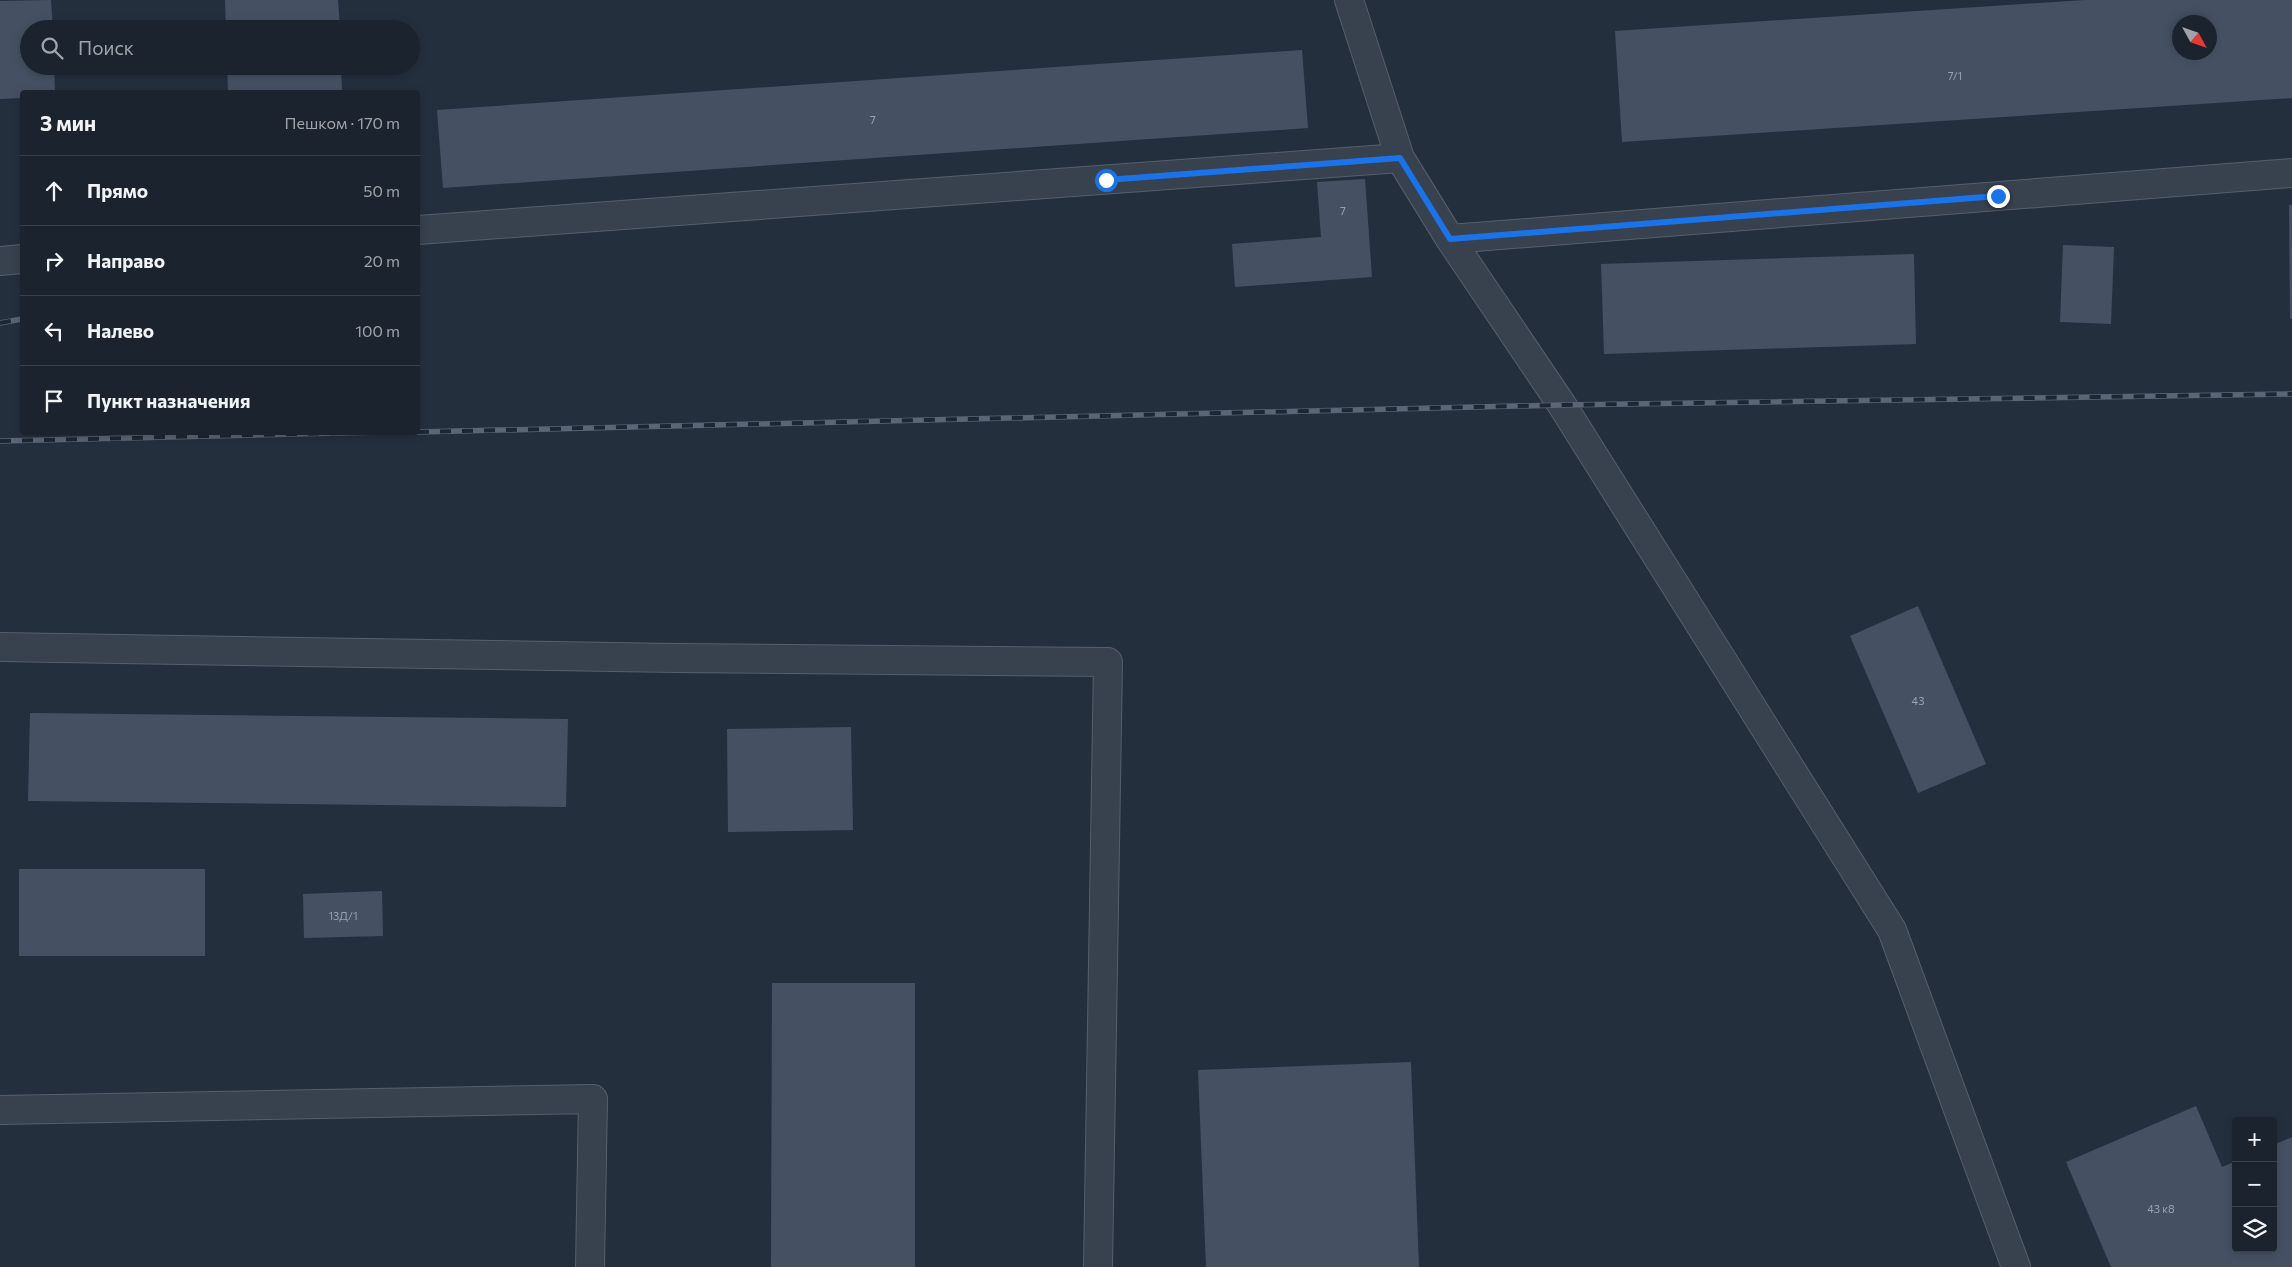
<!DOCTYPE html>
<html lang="ru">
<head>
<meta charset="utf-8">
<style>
  body { margin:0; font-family:Commissioner,sans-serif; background:#242b36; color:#f1f3f6 }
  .controls { position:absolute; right:15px; bottom:15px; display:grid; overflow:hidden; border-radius:5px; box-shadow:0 2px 8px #0003 }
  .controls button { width:45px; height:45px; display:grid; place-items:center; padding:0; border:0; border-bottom:1px solid #39404a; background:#1b232e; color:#f1f3f6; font:25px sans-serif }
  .compass { position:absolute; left:2172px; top:15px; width:45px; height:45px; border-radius:50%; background:#1b232e; box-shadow:0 2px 8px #0003; rotate:130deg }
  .stop { position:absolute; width:15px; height:15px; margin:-11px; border:4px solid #1a73e8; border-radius:50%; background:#fff }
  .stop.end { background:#1a73e8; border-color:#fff; box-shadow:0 1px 5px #0008 }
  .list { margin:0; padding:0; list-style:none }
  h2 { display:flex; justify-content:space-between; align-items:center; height:65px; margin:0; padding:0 20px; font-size:21px }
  h2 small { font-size:16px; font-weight:400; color:#a0a4aa }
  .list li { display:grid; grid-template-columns:32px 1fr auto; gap:15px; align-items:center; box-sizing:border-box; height:70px; padding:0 20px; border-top:1px solid #39404a }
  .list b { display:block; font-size:19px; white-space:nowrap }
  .list em { font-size:16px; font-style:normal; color:#a0a4aa }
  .icon { flex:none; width:28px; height:28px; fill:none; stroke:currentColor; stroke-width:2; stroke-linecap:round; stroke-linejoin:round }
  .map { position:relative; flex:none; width:2292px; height:1267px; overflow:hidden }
  .search { position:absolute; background:#1b232e; box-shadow:0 2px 8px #0003; left:20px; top:20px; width:400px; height:55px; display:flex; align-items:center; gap:12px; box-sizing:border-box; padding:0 18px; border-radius:28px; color:#a0a4aa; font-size:19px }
  .panel { position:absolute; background:#1b232e; box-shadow:0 2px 8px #0003; left:20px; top:90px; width:400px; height:345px; border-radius:5px }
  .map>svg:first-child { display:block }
  .building { fill:#455162; fill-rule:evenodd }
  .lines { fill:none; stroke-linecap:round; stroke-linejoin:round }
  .minor-casing { stroke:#565f6c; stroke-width:30 }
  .minor { stroke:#38414e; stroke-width:28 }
  .rail-casing { stroke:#5a6575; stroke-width:5.5 }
  .rail { stroke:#1d2633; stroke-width:4; stroke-dasharray:11; stroke-linecap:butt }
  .route { stroke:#1a73e8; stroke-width:6 }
  .labels { text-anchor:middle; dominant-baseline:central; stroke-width:4; stroke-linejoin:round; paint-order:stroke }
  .number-label { font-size:11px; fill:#98a1af }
</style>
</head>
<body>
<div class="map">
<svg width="2292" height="1267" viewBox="0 0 2292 1267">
  <rect width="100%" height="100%" fill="#242f3e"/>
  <g class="building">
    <polygon points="51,0 53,29 29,29 29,66 54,66 55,92 22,92 22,98 0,99 0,1"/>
    <polygon points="225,0 338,0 340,29 226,29"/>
    <path d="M2085,0H2292V98L1622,142L1615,31ZM2180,22H2210V52H2180Z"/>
    <polygon points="1302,50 1308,128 443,188 437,110"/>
    <polygon points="227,66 341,66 342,92 228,92"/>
    <polygon points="1365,179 1372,277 1235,287 1232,244 1321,237 1317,182"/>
    <polygon points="2289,205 2292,205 2292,319 2290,319"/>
    <polygon points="2063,245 2114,247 2111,324 2060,322"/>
    <polygon points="1914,254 1916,344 1604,354 1601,264"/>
    <polygon points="1918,606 1986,764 1918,793 1850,636"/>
    <polygon points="30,713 568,719 566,807 28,801"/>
    <polygon points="851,727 853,830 728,832 727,729"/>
    <rect x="19" y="869" width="186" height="87"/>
    <polygon points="382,891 383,936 304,938 303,894"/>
    <polygon points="772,983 915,983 915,1267 771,1267"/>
    <polygon points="1411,1062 1419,1267 1206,1267 1198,1070"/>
    <polygon points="2196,1106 2222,1167 2236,1161 2236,1248 2273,1248 2273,1145 2292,1137 2292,1267 2111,1267 2066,1162"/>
  </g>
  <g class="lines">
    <g class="minor-casing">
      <g id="minor">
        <polyline points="1349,0 1400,158 1450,239 1562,405 1892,930 2016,1267"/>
        <polyline points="418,230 1400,158"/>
        <polyline points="1450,239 2292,173"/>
        <polyline points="0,261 22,259"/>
        <polyline points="0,647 674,658 1108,662 1098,1267"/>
        <polyline points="0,1110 593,1099 590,1267"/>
      </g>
    </g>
    <use href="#minor" class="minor"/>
    <g class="rail-casing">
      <g id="rail">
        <polyline points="0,323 22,319"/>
        <polyline points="418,432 1562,405 2292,394"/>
        <polyline points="0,441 382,432"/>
      </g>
    </g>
    <use href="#rail" class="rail"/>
  </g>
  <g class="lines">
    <polyline class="route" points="1106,180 1400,158 1450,239 1998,196"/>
  </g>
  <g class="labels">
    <g class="number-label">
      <text x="1955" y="75">7/1</text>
      <text x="873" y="119">7</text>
      <text x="1343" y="210">7</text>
      <text x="1918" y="700">43</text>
      <text x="343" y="915">13Д/1</text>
      <text x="2161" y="1208">43 к8</text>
    </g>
  </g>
</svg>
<div class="controls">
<button>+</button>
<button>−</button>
<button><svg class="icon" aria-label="layers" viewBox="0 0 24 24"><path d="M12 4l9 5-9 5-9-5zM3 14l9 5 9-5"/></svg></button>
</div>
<svg class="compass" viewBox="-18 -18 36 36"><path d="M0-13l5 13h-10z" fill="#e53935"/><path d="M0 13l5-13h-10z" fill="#a0a4aa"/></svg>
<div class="stop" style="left:1106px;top:180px"></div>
<div class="stop end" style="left:1998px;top:196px"></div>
<div class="search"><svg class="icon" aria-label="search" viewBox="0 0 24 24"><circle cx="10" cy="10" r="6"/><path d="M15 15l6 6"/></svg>Поиск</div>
<section class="panel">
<h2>3 мин<small>Пешком · 170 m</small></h2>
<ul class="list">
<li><svg class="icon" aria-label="ahead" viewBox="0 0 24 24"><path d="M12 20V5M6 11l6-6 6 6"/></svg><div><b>Прямо</b></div><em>50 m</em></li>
<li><svg class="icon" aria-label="right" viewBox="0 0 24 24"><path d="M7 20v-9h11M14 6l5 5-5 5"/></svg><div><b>Направо</b></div><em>20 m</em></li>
<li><svg class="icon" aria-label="left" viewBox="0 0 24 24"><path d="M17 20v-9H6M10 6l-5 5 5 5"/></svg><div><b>Налево</b></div><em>100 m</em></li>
<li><svg class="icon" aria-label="arrive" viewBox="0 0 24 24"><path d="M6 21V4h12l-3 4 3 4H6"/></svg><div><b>Пункт назначения</b></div></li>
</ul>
</section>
</div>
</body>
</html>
